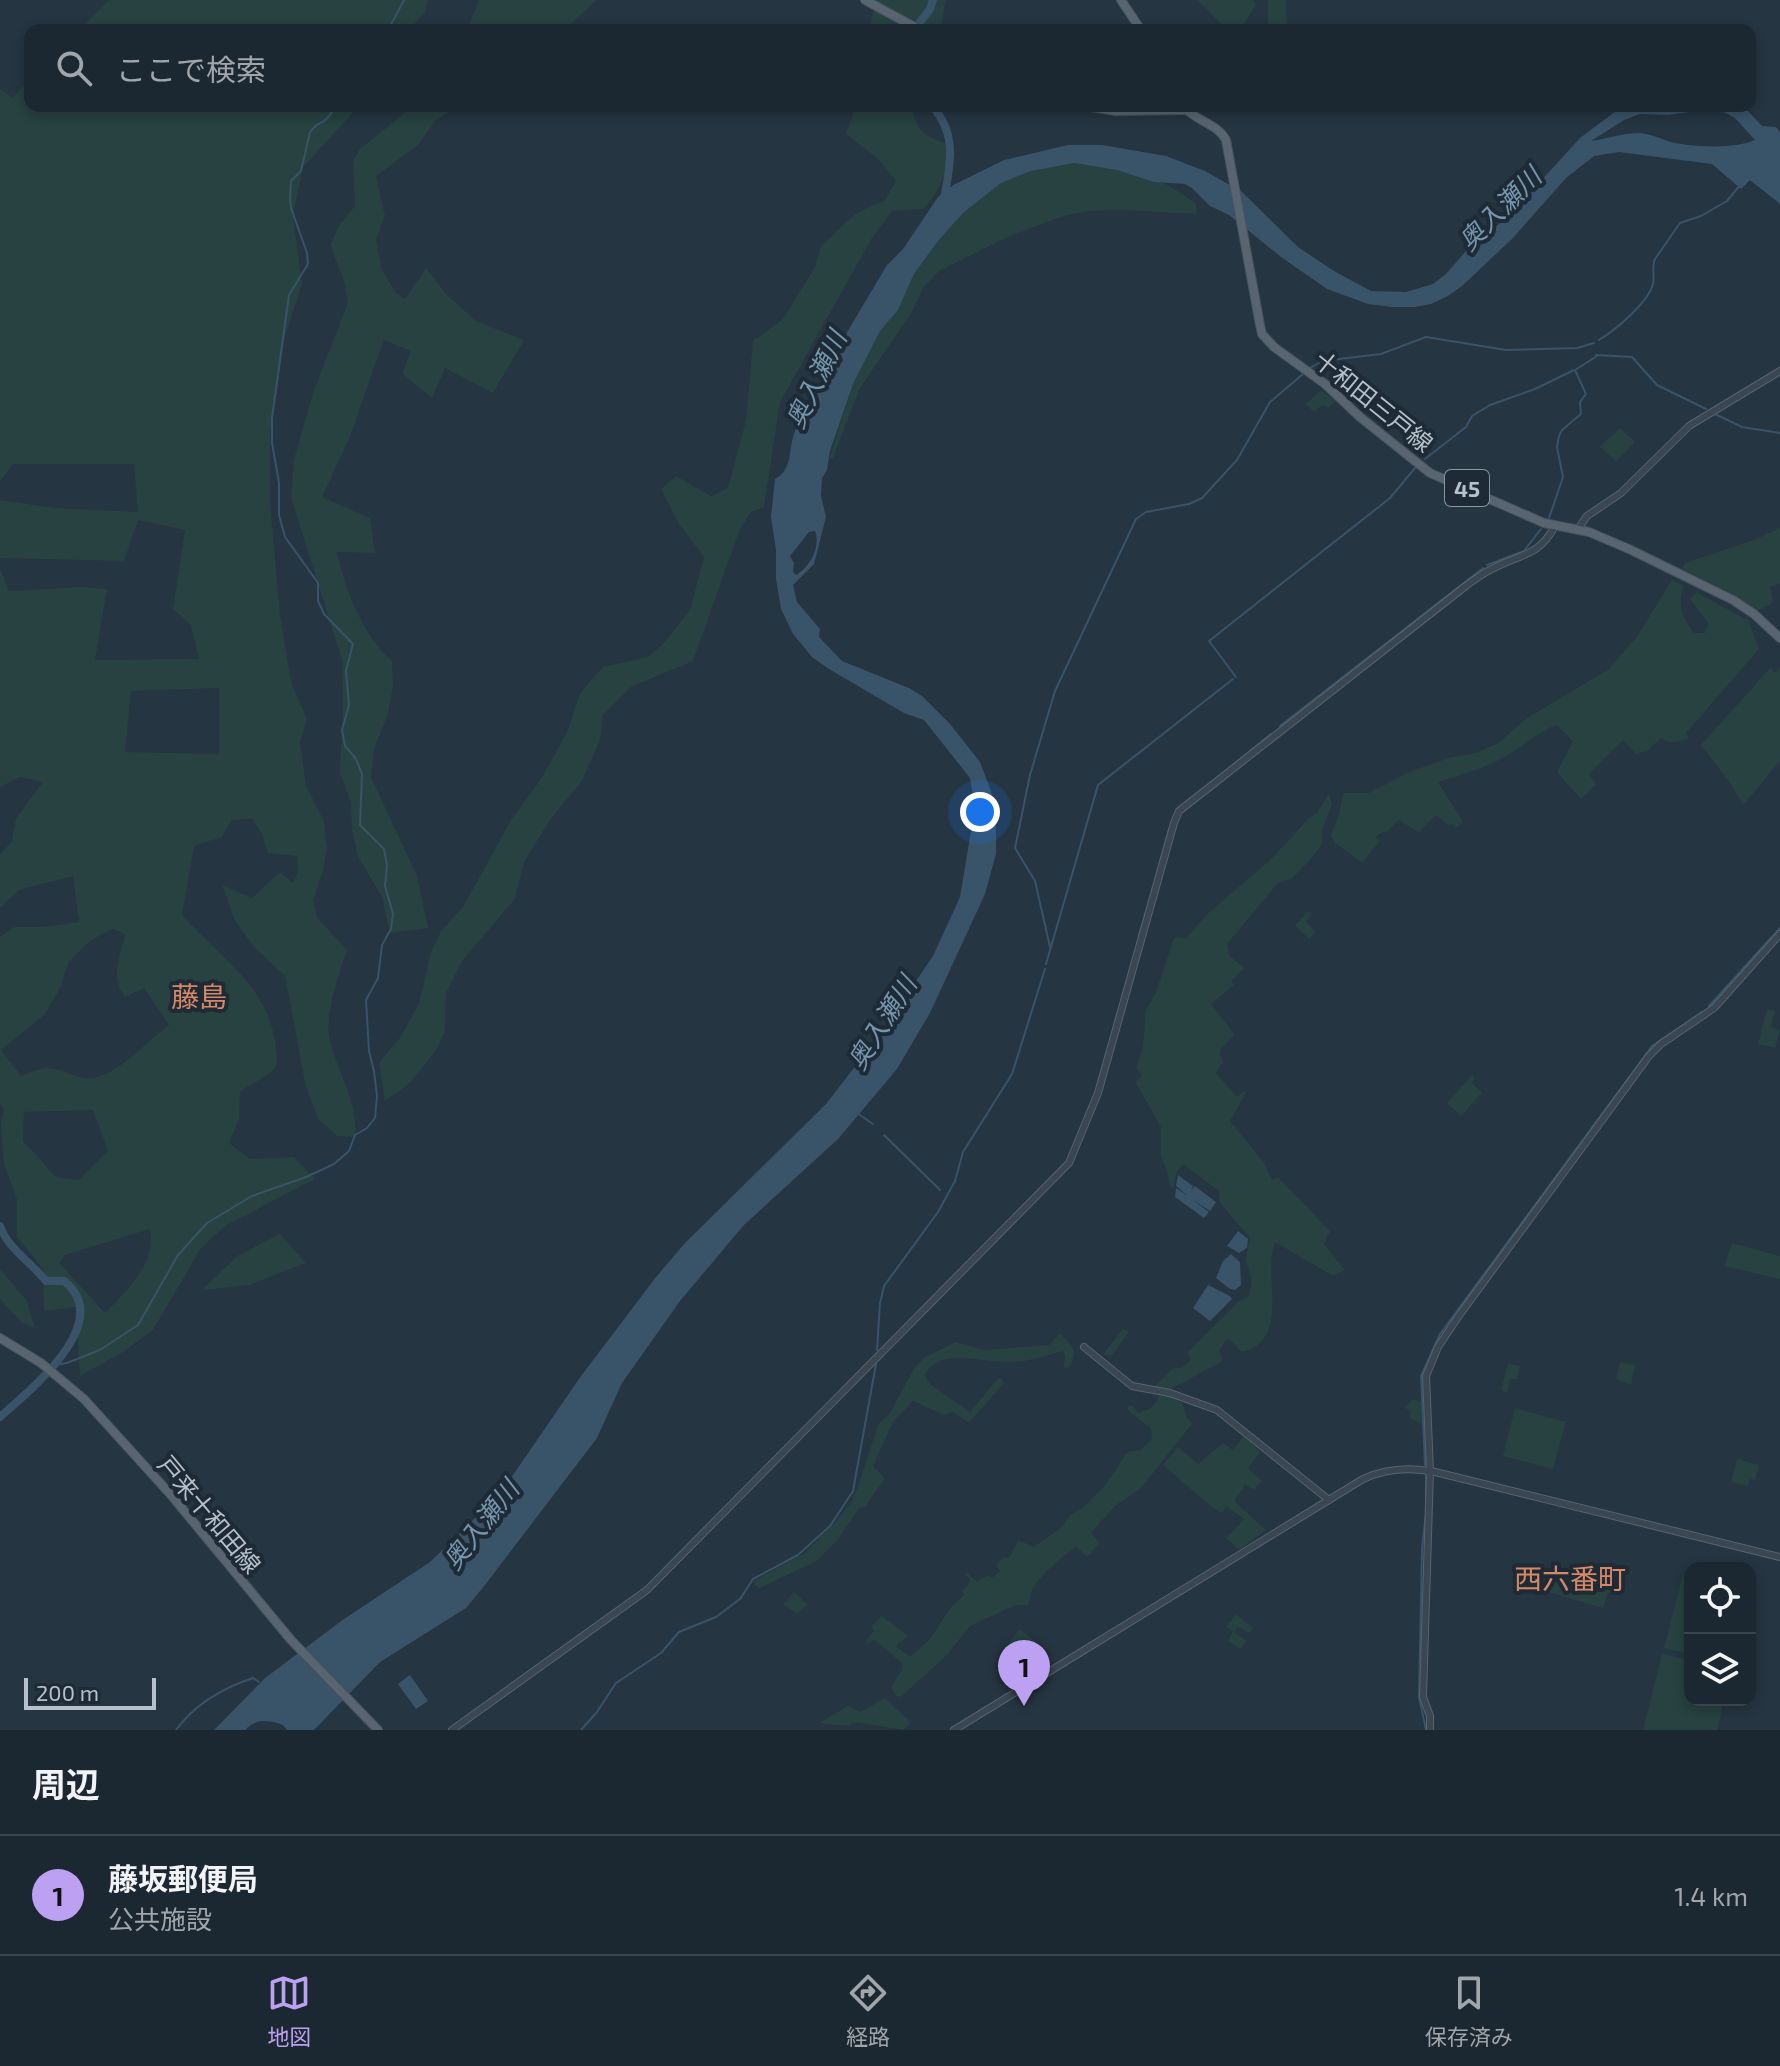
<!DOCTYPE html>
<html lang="ja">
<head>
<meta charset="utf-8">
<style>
  body { margin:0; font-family:"Exo 2","Noto Sans JP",sans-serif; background:#29343d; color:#f1f3f6 }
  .controls { position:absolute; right:24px; bottom:24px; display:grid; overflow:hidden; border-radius:16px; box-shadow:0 4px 12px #0003 }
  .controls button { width:72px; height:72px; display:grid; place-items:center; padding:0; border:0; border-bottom:2px solid #3a444d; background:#1c2831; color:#f1f3f6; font:40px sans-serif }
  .scale { position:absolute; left:24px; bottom:20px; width:132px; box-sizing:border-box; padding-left:8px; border:4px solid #b6c1cb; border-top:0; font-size:22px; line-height:28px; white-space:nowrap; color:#b6c1cb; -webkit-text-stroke:6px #1e2b36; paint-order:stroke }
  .you { position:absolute; left:980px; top:812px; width:28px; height:28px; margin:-20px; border:6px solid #fff; border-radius:50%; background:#1a73e8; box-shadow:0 0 0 12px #1a73e833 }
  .badge { display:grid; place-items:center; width:52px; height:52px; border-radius:50%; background:#bca0f2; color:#111; font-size:26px; font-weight:700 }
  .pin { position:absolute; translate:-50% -66px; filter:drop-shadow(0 2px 4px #0008) }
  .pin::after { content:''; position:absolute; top:42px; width:28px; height:24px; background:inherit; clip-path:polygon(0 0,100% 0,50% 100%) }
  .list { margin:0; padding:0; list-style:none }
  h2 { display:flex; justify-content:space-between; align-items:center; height:104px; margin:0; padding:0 32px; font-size:34px }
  h2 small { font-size:26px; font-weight:400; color:#a0a6ab }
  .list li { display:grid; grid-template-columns:52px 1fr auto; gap:24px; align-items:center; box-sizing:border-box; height:120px; padding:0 32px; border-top:2px solid #3a444d }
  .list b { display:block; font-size:30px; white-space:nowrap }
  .list p { margin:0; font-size:26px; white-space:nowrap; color:#a0a6ab }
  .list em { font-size:26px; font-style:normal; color:#a0a6ab }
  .icon { flex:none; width:44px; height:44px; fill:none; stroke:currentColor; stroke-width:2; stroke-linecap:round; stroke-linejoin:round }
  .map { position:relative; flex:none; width:1780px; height:1730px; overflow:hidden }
  .search { position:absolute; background:#1c2831; box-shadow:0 4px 12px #0003; left:24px; right:24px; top:24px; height:88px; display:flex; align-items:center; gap:20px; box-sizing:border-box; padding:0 28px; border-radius:16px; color:#a0a6ab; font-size:30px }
  .sheet { height:224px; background:#1c2831 }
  nav { display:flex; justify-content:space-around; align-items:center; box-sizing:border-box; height:112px; border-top:2px solid #3a444d; background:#1c2831; font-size:22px; color:#a0a6ab }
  nav a { display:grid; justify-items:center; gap:4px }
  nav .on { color:#bca0f2 }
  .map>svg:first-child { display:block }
  .green { fill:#274241; fill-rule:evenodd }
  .water { fill:#395368; fill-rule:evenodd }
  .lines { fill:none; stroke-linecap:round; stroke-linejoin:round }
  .stream { stroke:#395368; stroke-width:2 }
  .river { stroke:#395368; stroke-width:8 }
  .minor-casing { stroke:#57646e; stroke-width:8 }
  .major-casing { stroke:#46525d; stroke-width:10 }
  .minor { stroke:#3a4651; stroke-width:6 }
  .major { stroke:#586571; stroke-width:8 }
  .labels { text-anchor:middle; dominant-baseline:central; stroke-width:8; stroke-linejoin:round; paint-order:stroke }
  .shield { fill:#1e2b36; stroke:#88949e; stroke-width:2 }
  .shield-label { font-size:22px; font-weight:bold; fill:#b6c1cb }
  .street-label { font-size:24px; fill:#b6c1cb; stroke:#1e2b36 }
  .water-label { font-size:26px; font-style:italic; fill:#7696ae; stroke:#1e2b36 }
  .quarter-label { font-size:28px; fill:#d78866; stroke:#1e2b36 }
</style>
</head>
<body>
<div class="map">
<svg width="1780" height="1730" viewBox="0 0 1780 1730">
  <rect width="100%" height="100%" fill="#253541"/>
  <g class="green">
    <polygon points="109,0 428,0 425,12 409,30 79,30"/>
    <polygon points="479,0 596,0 565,30 467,30"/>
    <polygon points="876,0 946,0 940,30 869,30"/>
    <polygon points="1197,0 1253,0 1256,5 1240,30 1228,30"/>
    <polygon points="1268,0 1286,0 1287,30 1268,30"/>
    <path d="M30,80V106H356L351,115L303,167L293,215L302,284L285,336L270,433V502L280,615L291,682L307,719L300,743L306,785L324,821L327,847L323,871L313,900L317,917L347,950C340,970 325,1016 329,1035C335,1070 359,1100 355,1137L337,1136L318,1119L305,1083L285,976L255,948L235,921L222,885L252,898L280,872L293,883L298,872L297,856L268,853L262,834L252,819L232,820L222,837L194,846L182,915C217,954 269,987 275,1043C276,1051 279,1060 275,1068C271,1075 248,1085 240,1092L239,1119L229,1143L250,1159L294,1157L315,1179L225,1226L201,1248L153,1330L123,1352L80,1376L76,1307L44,1311L43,1269L17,1237V1200L3,1160L1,1122L4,1109L0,1104V937L14,927H42L79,922L73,876L19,890L0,908V855L12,841L16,818L43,782L20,777L0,787V568L9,591L83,587L107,589L95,660L199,659L191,625L173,609L185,530L138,520L124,561L0,558V500L55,508L138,512L134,464H13L0,481V89L12,98ZM219,688V754L125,752L131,691ZM113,929L126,935C119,956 110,978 125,997L144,988L169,1025C148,1040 119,1074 93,1078C78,1080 61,1067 45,1068C37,1069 28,1074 21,1076L1,1050L45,1014L60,988L69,962L91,940ZM93,1110L108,1151L79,1180L56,1177L23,1141L24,1112ZM150,1229C156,1265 127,1289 105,1313L59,1263L65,1255Z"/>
    <path d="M413,106H460L436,120L418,145L376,176L385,216L376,240L382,270L396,293L405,299L426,268L446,294L476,321L524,340L493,393L445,368L432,398L402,374L411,351L384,340L349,439L322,497L370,518L375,553L337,552C345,589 363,636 392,661L393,686L388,714L374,749L371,777L417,876L428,928L390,933L382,897L358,857L352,831L351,803L340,773L343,704L342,660L291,498L294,459L313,393L348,302L344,281L330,245L340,224L355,206L353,162L360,149Z"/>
    <path d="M856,106H912C916,134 926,135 949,145C949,168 940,193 923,209L892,211L872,238L780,402L764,507L751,512L740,529L693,661L631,687L603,715L600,740L582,781L550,820L524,862L515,899L462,961L446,993L445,1032L435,1052L409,1084L385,1101L379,1062L400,1038L419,1003L431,952L441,931L463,907L511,820L541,779L568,730L580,693L603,667L648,657L663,644L690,610L704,557L679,524L661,489L676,476L711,496L728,488L746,420L753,341L783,319L815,267L821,246L855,214L885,200L896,181L878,159L846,134Z"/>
    <polygon points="1074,163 1117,170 1166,184 1196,203 1197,214 1122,210 1088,211 1064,216 1010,236 939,271 923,288 912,312 860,388 833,458 829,459 853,384 880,331 898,310 914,274 938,241 963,213 1001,183 1031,171"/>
    <polygon points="1321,390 1335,401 1328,408 1322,405 1314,412 1306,404"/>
    <polygon points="1620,428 1635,442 1616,461 1600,447"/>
    <polygon points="1780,528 1780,583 1770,587 1773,603 1757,611 1733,594 1682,569 1685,563 1756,539"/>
    <path d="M1672,580L1684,586C1677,605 1682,617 1694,633H1705L1709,624L1690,599L1696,592L1749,621L1759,649L1686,733L1689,738C1678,742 1671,745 1661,738L1647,751L1636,754L1623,740L1589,774L1596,785L1581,799L1557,772L1573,741L1557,725C1534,733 1519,751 1497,761C1478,770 1458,776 1438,782L1463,822L1455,828L1452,824L1449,826L1436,815L1419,832L1398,820L1387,832L1384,831L1376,837L1380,841L1362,863L1335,843L1331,835L1340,810L1343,793H1369L1409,772L1451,757L1476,753L1498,743L1527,718L1609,669L1638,635Z"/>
    <polygon points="1780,667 1780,761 1743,805 1728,780 1701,745 1770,668 1775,673"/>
    <path d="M1329,793L1332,805L1322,830V844L1309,861L1291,879L1278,883L1227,944L1229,955L1244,968L1231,982L1234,985L1211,1004L1235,1035L1222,1047L1220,1054L1223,1062L1216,1073L1237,1097L1244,1091L1246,1093L1230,1121L1263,1161L1272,1180L1278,1177L1330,1231L1324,1244L1345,1270L1333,1276L1275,1242C1262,1276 1292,1340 1242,1352L1230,1340L1225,1341L1219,1351L1223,1361L1169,1390L1154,1387L1173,1368H1181L1191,1360L1187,1353L1240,1300L1247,1298C1255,1283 1250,1273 1245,1260L1250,1238L1219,1202V1191L1183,1164L1176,1173L1174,1188L1170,1187L1167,1170L1161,1157V1127L1135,1082L1142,1076L1136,1067L1143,1047L1146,1010L1156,992L1174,937L1186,939L1205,916L1270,860L1309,818L1317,813Z"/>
    <polygon points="1308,911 1312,914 1306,922 1316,932 1309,939 1295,926"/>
    <polygon points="1767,1009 1775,1011 1771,1027 1780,1030 1775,1048 1758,1044"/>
    <polygon points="1472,1075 1475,1078 1472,1083 1482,1093 1461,1116 1447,1103"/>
    <polygon points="280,1234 306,1263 249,1285 202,1290 237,1256"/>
    <polygon points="1732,1243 1780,1256 1780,1279 1724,1266"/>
    <polygon points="0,1269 27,1301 35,1328 22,1323 0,1299"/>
    <polygon points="1123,1328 1129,1332 1112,1355 1103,1355"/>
    <path d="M1060,1333C1074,1347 1078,1350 1069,1368L1064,1367L1065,1356L1063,1351C1045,1356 1031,1361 1013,1362C987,1364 939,1345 925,1375L930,1384L970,1412L998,1378L1002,1379L1004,1383L969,1423L953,1412L944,1415L913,1401L893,1422L873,1466L885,1478L865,1507L859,1508L839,1538L815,1562L760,1588L754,1585V1581L805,1553L836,1521L851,1503L858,1486L878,1425L890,1413L915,1367L925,1357L956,1342L984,1350L1049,1345Z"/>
    <polygon points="1620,1362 1635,1365 1631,1385 1616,1379"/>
    <polygon points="1508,1363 1520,1366 1517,1379 1510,1379 1507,1392 1501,1391"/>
    <path d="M1163,1394C1176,1399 1185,1399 1185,1415L1192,1424L1141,1488L1115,1506L1091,1533L1100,1543L1087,1557L1076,1546C1061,1559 1038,1575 1031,1593C1030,1597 1030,1601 1028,1605H1016L970,1626L946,1656L901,1697L896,1696L891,1687L902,1669V1663L875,1640L867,1644L866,1640L874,1631L871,1626L882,1616L908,1636L896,1646L910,1657L930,1639L951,1607L964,1595L962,1591L971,1581L965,1574L967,1573L977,1582L987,1576L993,1577L1000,1571L996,1565L1003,1557L1009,1558L1018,1540L1034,1547L1062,1527L1070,1515L1084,1507L1107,1483L1127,1452L1141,1450L1152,1439L1151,1429L1127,1409L1128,1406H1133L1138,1413L1150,1409L1157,1401L1158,1396Z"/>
    <polygon points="1412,1399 1421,1402 1422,1424 1409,1418 1411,1411 1405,1408"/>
    <polygon points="1515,1408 1566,1422 1553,1469 1503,1456"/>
    <polygon points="1244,1436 1260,1452 1248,1468 1262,1481 1254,1490 1245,1485 1234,1501 1266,1530 1239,1550 1226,1538 1244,1519 1226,1506 1222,1513 1213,1508 1163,1465 1178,1447 1198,1464 1223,1443 1233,1450"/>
    <polygon points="1737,1459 1759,1465 1755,1480 1750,1479 1748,1486 1731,1482"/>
    <polygon points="1553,1573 1585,1580 1587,1575 1616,1583 1613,1593 1608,1592 1603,1608 1548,1592"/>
    <polygon points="1683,1575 1690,1577 1690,1654 1664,1648"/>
    <polygon points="794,1592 808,1605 797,1613 783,1605"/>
    <polygon points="1236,1614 1253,1628 1250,1633 1238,1627 1234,1632 1246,1641 1241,1649 1228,1641 1233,1631 1226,1627"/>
    <polygon points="1020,1629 1036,1642 1023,1657 1016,1652 1012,1657 1002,1651"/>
    <polygon points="1662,1654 1690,1660 1690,1700 1724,1700 1717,1730 1643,1730"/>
    <polygon points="885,1698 910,1722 904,1730 853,1722 850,1726 819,1723 848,1706 860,1712"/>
  </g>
  <g class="water">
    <path d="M1634,106H1743L1762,126L1776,127L1780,132V204L1750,180L1741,189L1712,164L1619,152L1594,156L1566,178L1513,238L1462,286L1448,296L1431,304L1415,307H1392L1368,304L1327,289L1281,257L1229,215L1210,206L1192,188L1185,184L1154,182L1117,170L1074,163L1031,171L1001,183L963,213L938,241L914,274L898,310L880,331L853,384L830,451L827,470L822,478L821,496L826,517L814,564L793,585L797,602L820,629L819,637L842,661L909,688L922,696L950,724L980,762L991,791L996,828V854L985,894L930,1013L897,1069L838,1139L744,1225L680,1301L622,1383L597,1438L485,1585L466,1608L380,1662L314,1730H287L283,1725C269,1720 256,1718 245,1730H214L265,1678L344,1619L430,1562L500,1494L581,1376L656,1277L685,1243L826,1104L878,1037L933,956L960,897L975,807L970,778L924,720L904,713L829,669L812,657L793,634L781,609L776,579V550L771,517L775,479C793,469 788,451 794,434C802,410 823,391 827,366L887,265L903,249L938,197L955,184L1004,160L1068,145H1102L1166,156L1205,171L1242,192L1298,247L1334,271L1371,291L1406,292L1433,284L1446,274L1466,251L1510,215L1580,138L1616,111ZM1716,108L1735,118L1755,140C1735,149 1696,147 1675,143C1663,140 1652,134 1639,133C1622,133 1607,139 1591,141L1624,120L1640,114L1668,115ZM815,531C821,547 810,567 796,575L793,572L794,563L790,556L809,532Z"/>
    <polygon points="1178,1175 1193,1186 1191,1190 1195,1186 1216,1202 1210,1211 1193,1200 1209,1212 1204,1218 1175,1197 1176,1188 1188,1196 1176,1186"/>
    <polygon points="1238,1231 1248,1239 1247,1248 1239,1253 1227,1246"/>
    <polygon points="1231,1254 1240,1262 1241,1285 1235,1290 1230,1289 1216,1278 1223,1261"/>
    <polygon points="1208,1285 1230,1296 1232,1299 1210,1321 1193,1308"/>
    <polygon points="410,1675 428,1701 416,1709 398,1684"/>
  </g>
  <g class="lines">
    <g class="stream">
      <polyline points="388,30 404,0"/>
      <path d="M1599,340C1614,331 1648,303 1653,284C1655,275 1651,268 1655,259L1680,223L1701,216L1727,201L1740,185"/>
      <polyline points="1596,355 1632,357 1657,385 1706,409"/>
      <polyline points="1310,368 1322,361 1381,354 1426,337 1506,350 1577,348 1594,343"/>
      <polyline points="1713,413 1742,427 1780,433"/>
      <polyline points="1425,459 1466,427 1472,416 1490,405 1535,389 1574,370"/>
      <polyline points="1549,518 1563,477 1557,447 1559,436 1562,430 1581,414 1580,402 1586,394 1575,370 1597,356"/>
      <polyline points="1487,565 1524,551 1541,529"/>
      <polyline points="1236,677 1209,641 1390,498 1415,468"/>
      <polyline points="1280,726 1483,568"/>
      <polyline points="1213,781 1271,734"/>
      <polyline points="1157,873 1169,829"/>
      <polyline points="1139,935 1148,906"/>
      <polyline points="1050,947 1035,881 1015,848 1030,775 1055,691 1136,519 1146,512 1189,504 1202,498 1237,460 1270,402 1303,374"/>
      <polyline points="1046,964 1098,785 1233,679"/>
      <polyline points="1709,1006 1780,928"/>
      <polyline points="857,1113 873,1124"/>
      <polyline points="884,1135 940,1190"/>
      <polyline points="877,1350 880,1303 884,1286 938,1212 955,1181 963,1152 1012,1074 1045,969"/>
      <path d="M55,1365L67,1363L100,1350L138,1325L178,1255L207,1223L252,1196L306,1177L334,1164L349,1151L355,1135L367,1128L375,1118L377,1096L374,1071L369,1051L366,1000L378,978L382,945L391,929L393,914L385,886L387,865L384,849L360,825L362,774L356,759L345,746L342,730L349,705L346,671L353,644L324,614L318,601V583L285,537L279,515V483L272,443V418L289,295L308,264L307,253L291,208L290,198L291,181L301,171L310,132C319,119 325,127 335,106"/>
      <polyline points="1425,1465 1421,1376 1440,1334 1652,1046 1702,1012"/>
      <polyline points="1426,1475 1426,1502"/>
      <polyline points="1426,1512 1422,1548 1419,1697 1426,1730"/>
      <path d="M176,1730C195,1704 223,1688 253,1678L259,1682"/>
      <polyline points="581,1730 597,1712 616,1683 661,1653 679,1632 716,1617 740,1599 753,1579 798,1555 830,1526 853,1491 876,1364"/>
    </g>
    <g class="river">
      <polyline points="914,30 930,9 933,0"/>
      <path d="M932,106C958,134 950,166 944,200"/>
      <path d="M0,1226C8,1249 31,1262 46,1281H64C116,1322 30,1390 0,1417"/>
    </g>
    <g class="minor-casing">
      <g id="minor">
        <polyline points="1578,529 1587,516 1621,493 1689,426 1780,371"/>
        <polyline points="1084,1347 1132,1386 1170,1393 1217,1410 1329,1500"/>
        <path d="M452,1730L647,1590L1069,1163L1098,1093L1174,823L1179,811L1467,585C1476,579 1484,572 1494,568C1521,554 1539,556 1555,526"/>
        <path d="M954,1730L1363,1479C1387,1468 1410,1467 1435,1472L1780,1557"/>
        <polyline points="1430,1730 1430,1716 1423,1697 1430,1471 1426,1376 1438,1347 1458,1317 1649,1056 1661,1044 1714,1008 1780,934"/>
      </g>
    </g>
    <g class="major-casing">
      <g id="major">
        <polyline points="865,0 920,30"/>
        <polyline points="1121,0 1141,30"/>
        <polyline points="1085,106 1116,111 1186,110"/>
        <path d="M1183,106C1195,121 1217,123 1226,140L1260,325L1262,334L1274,347L1325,384L1360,417L1430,473L1544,523L1589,532L1629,549L1733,600L1754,614L1780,638"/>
        <polyline points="0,1338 41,1363 84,1399 171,1495 291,1640 378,1730"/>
      </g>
    </g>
    <use href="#minor" class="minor"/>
    <use href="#major" class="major"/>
  </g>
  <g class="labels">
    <rect class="shield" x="1445" y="470" width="44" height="36" rx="6"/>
    <g class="shield-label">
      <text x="1467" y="488">45</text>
    </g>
    <g class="street-label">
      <text transform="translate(1374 401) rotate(39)">十和田三戸線</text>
      <text transform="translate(210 1514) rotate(50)">戸来十和田線</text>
    </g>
    <g class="water-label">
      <text transform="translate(1499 208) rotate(-45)">奥入瀬川</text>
      <text transform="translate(815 379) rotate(-64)">奥入瀬川</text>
      <text transform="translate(881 1022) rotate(-58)">奥入瀬川</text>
      <text transform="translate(480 1524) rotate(-52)">奥入瀬川</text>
    </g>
    <g class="quarter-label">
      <text x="199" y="996">藤島</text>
      <text x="1570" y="1578">西六番町</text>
    </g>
  </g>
</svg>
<div class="controls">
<button><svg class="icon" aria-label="locate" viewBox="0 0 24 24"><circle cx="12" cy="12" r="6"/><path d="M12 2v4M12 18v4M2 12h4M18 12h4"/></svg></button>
<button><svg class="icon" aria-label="layers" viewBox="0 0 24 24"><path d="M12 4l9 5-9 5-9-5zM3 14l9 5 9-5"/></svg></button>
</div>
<div class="scale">200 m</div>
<div class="you"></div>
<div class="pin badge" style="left:1024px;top:1706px">1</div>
<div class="search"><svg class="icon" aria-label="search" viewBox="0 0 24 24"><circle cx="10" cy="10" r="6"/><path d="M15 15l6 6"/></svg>ここで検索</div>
</div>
<section class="sheet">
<h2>周辺<small></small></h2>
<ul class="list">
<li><span class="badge">1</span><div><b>藤坂郵便局</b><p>公共施設</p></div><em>1.4 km</em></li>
</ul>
</section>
<nav>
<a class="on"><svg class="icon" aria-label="map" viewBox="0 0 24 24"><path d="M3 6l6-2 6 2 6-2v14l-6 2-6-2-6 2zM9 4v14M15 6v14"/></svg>地図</a>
<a><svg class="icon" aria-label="directions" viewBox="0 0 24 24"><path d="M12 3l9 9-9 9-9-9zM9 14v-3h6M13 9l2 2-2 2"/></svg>経路</a>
<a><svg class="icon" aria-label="saved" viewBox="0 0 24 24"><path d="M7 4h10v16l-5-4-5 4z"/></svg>保存済み</a>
</nav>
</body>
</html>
